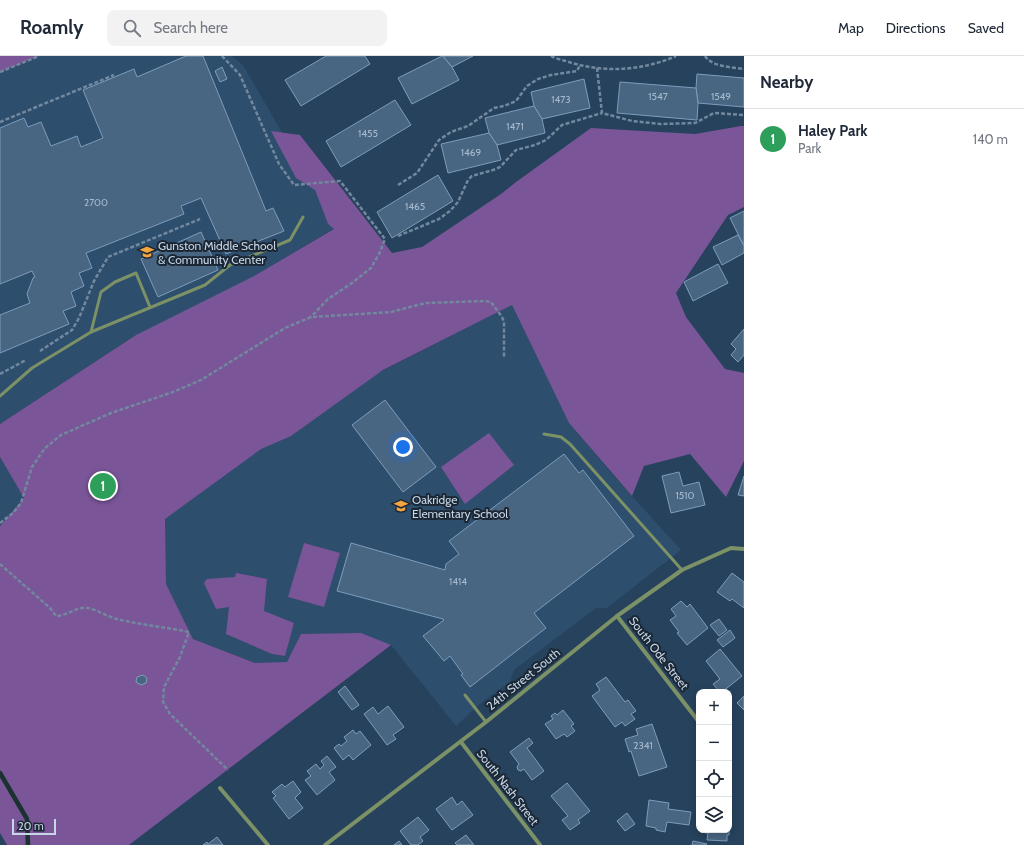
<!DOCTYPE html>
<html lang="en">
<head>
<meta charset="utf-8">
<style>
  body { margin:0; font-family:Cabin,sans-serif; background:#f2f2f3; color:#1f2937 }
  .controls { position:absolute; right:12px; bottom:12px; display:grid; overflow:hidden; border-radius:8px; box-shadow:0 2px 10px #0003 }
  .controls button { width:36px; height:36px; display:grid; place-items:center; padding:0; border:0; border-bottom:1px solid #e0e1e3; background:#fff; color:#1f2937; font:20px sans-serif }
  .scale { position:absolute; left:12px; bottom:10px; width:44px; box-sizing:border-box; padding-left:4px; border:2px solid #c6d6e6; border-top:0; font-size:11px; line-height:14px; white-space:nowrap; color:#c6d6e6; -webkit-text-stroke:3px #1b2734; paint-order:stroke }
  .you { position:absolute; left:403px; top:391px; width:14px; height:14px; margin:-10px; border:3px solid #fff; border-radius:50%; background:#1a73e8; box-shadow:0 0 0 6px #1a73e833 }
  .badge { display:grid; place-items:center; width:26px; height:26px; border-radius:50%; background:#ea580c; color:#fff; font-size:13px; font-weight:700 }
  .pin { position:absolute; translate:-50% -50%; border:2px solid #fff; box-shadow:0 1px 4px #0006 }
  .list { margin:0; padding:0; list-style:none }
  h2 { display:flex; justify-content:space-between; align-items:center; height:52px; margin:0; padding:0 16px; font-size:17px }
  h2 small { font-size:13px; font-weight:400; color:#747a83 }
  .list li { display:grid; grid-template-columns:26px 1fr auto; gap:12px; align-items:center; box-sizing:border-box; height:60px; padding:0 16px; border-top:1px solid #e0e1e3 }
  .list b { display:block; font-size:15px; white-space:nowrap }
  .list p { margin:0; font-size:13px; white-space:nowrap; color:#747a83 }
  .list em { font-size:13px; font-style:normal; color:#747a83 }
  .icon { flex:none; width:22px; height:22px; fill:none; stroke:currentColor; stroke-width:2; stroke-linecap:round; stroke-linejoin:round }
  .map { position:relative; flex:none; width:744px; height:789px; overflow:hidden }
  header { display:flex; align-items:center; gap:24px; box-sizing:border-box; height:56px; padding:0 20px; background:#fff; border-bottom:1px solid #e0e1e3 }
  header strong { font-size:19px }
  nav { display:flex; gap:22px; margin-inline-start:auto; font-size:14px }
  .search { width:280px; height:36px; background:#f2f2f3; display:flex; align-items:center; gap:10px; box-sizing:border-box; padding:0 14px; border-radius:8px; color:#747a83; font-size:15px }
  main { display:flex }
  aside { flex:1; background:#fff }
  .map>svg:first-child { display:block }
  .built { fill:#2d4e6d }
  .green { fill:#7a5598 }
  .lines { fill:none; stroke-linecap:round; stroke-linejoin:round }
  .stream { stroke:#1a3230; stroke-width:4.5 }
  .building { fill:#486582; stroke:#7e9dbc }
  .path { stroke:#72889e; stroke-width:2.5; stroke-dasharray:4 2; stroke-linecap:butt }
  .service { stroke:#7c9165; stroke-width:3 }
  .minor { stroke:#7c9165; stroke-width:4 }
  .labels { text-anchor:middle; dominant-baseline:central; stroke-width:4; stroke-linejoin:round; paint-order:stroke }
  .number-label { font-size:10px; fill:#a6bacd }
  .poi-label { font-size:12px; fill:#c6d6e6; stroke:#1b2734; text-anchor:start }
  .street-label { font-size:12px; fill:#c6d6e6; stroke:#1b2734 }
</style>
</head>
<body>
<header>
<strong>Roamly</strong>
<div class="search"><svg class="icon" aria-label="search" viewBox="0 0 24 24"><circle cx="10" cy="10" r="6"/><path d="M15 15l6 6"/></svg>Search here</div>
<nav><a>Map</a><a>Directions</a><a>Saved</a></nav>
</header>
<main>
<div class="map">
<svg width="744" height="789" viewBox="0 0 744 789">
  <rect width="100%" height="100%" fill="#26425d"/>
  <g class="built">
    <polygon points="39,0 232,0 243,9 315,134 328,168 335,172 254,220 136,279 0,368 0,16"/>
    <polygon points="512,249 569,367 612,418 681,494 607,552 596,552 514,614 510,626 481,647 456,670 391,589 318,645 255,607 193,583 163,523 147,460 268,373"/>
    <polygon points="0,401 24,442 0,470"/>
  </g>
  <g class="green">
    <polygon points="0,0 39,0 0,16"/>
    <polygon points="741,70 744,70 744,151 728,159 676,237 686,261 725,313 744,317 744,405 726,441 690,398 644,410 632,440 569,367 512,249 383,314 291,380 261,393 165,463 166,528 193,583 255,607 287,606 301,578 361,577 391,589 129,789 7,789 0,777 0,470 24,442 0,401 0,368 136,279 254,220 334,173 328,168 315,134 296,122 271,75 300,79 392,197 422,191 501,138 516,126 591,72 695,78"/>
    <polygon points="489,377 514,409 465,448 441,411"/>
    <polygon points="304,487 340,497 324,551 288,541"/>
    <polygon points="236,517 267,523 264,555 294,567 285,600 272,598 226,578 229,551 216,553 204,527 207,523 235,521"/>
  </g>
  <g class="lines">
    <polyline class="stream" points="0,717 27,763 28,789"/>
  </g>
  <g class="building">
    <polygon points="186,0 203,0 266,155 273,152 284,175 226,198 201,142 181,150 184,158 86,197 92,212 79,217 84,230 71,236 76,250 63,255 69,268 0,297 0,259 30,247 27,238 33,222 35,221 32,215 0,228 0,72 24,62 28,71 41,66 51,90 77,80 81,91 103,82 83,34 134,13 137,21"/>
    <polygon points="326,0 365,0 370,8 301,50 285,24"/>
    <polygon points="442,0 443,0 452,11 459,24 412,48 398,22"/>
    <polygon points="443,0 473,0 452,11"/>
    <polygon points="222,11 227,23 220,26 215,15"/>
    <polygon points="697,18 744,22 744,51 698,47 696,32"/>
    <polygon points="584,23 590,52 542,63 534,50 531,36"/>
    <polygon points="620,26 696,32 698,47 697,64 617,57"/>
    <polygon points="395,44 411,69 341,111 326,85"/>
    <polygon points="534,50 542,63 545,77 497,89 489,77 485,62"/>
    <polygon points="489,77 497,89 501,104 448,117 441,88"/>
    <polygon points="438,119 453,145 392,182 377,156"/>
    <polygon points="744,155 744,190 730,162"/>
    <polygon points="201,176 218,214 158,241 141,203"/>
    <polygon points="738,179 744,190 744,197 722,209 713,191"/>
    <polygon points="718,208 728,227 693,245 684,226"/>
    <polygon points="744,273 744,299 738,306 731,299 736,293 731,288"/>
    <polygon points="385,344 436,411 403,436 352,369"/>
    <polygon points="564,398 579,417 583,414 634,480 534,557 546,572 470,631 461,619 463,618 450,600 444,605 423,580 444,564 443,563 337,535 351,487 445,514 446,508 459,498 449,485"/>
    <polygon points="679,416 683,430 699,426 705,449 671,457 662,420"/>
    <polygon points="744,420 744,440 738,439"/>
    <polygon points="732,517 744,526 744,552 732,543 730,545 717,536"/>
    <polygon points="681,545 687,551 690,548 708,572 687,589 677,577 679,576 670,564 676,560 671,553"/>
    <polygon points="719,563 727,574 719,580 710,569"/>
    <polygon points="730,574 735,582 723,591 717,584"/>
    <polygon points="720,593 742,620 722,636 720,636 713,628 720,623 706,605"/>
    <polygon points="143,619 147,622 146,627 141,629 136,626 137,621"/>
    <polygon points="606,621 625,646 628,644 636,655 631,658 635,663 625,670 622,666 615,671 592,640 600,634 596,628"/>
    <polygon points="345,630 359,649 352,654 338,636"/>
    <polygon points="744,640 744,654 737,647"/>
    <polygon points="388,650 404,671 393,679 396,683 387,689 364,658 373,651 378,658"/>
    <polygon points="563,654 574,668 571,670 575,675 567,681 564,678 556,683 545,668 553,663 551,660 555,657 557,659"/>
    <polygon points="652,668 667,711 639,720 631,695 629,696 625,683 638,679 636,673"/>
    <polygon points="353,674 356,678 360,675 371,689 353,704 349,699 343,704 334,692 339,688 341,690 347,685 344,681"/>
    <polygon points="529,682 533,687 527,692 544,715 532,724 524,713 521,715 518,714 517,711 519,708 510,696"/>
    <polygon points="327,700 336,711 329,716 335,724 317,739 305,724 311,720 307,715 316,708 320,713 324,709 321,705"/>
    <polygon points="293,725 301,736 295,742 303,752 289,763 273,742 276,740 272,736 282,728 285,731"/>
    <polygon points="567,727 590,755 578,764 580,767 570,774 562,764 568,760 551,740"/>
    <polygon points="452,741 457,749 462,745 473,759 452,774 436,753"/>
    <polygon points="649,744 669,747 668,753 691,756 689,769 667,766 665,776 656,774 656,772 646,770"/>
    <polygon points="627,757 635,768 625,775 617,765"/>
    <polygon points="729,758 730,758 729,779 727,779 727,785 707,784 708,777 705,777 705,774 729,774"/>
    <polygon points="418,761 429,774 420,781 423,785 418,789 411,789 400,775"/>
    <polygon points="466,779 474,789 457,789 455,787"/>
    <polygon points="217,781 223,789 203,789 207,786 208,788"/>
    <polygon points="399,785 402,789 394,789"/>
    <polygon points="693,785 707,788 706,789 692,789"/>
  </g>
  <g class="lines">
    <g class="path">
      <polyline points="222,0 240,19 279,108 294,129 340,125 385,183 379,198 371,212 352,227 328,243 311,261"/>
      <path d="M551,0C556,3 563,4 569,6C604,17 642,15 676,0"/>
      <path d="M705,0C712,11 732,11 744,13"/>
      <polyline points="597,12 602,57 632,65 661,68 695,67 714,57 744,59"/>
      <polyline points="0,16 39,0"/>
      <polyline points="0,66 114,19"/>
      <polyline points="398,129 417,117 439,84 451,76 468,70 494,52 504,50 516,45 527,30 538,23 551,19 577,15 580,9"/>
      <polyline points="398,180 439,163 450,155 458,146 468,124 472,120 493,114 500,111 516,94 535,89 546,84 562,69 602,57"/>
      <polyline points="40,295 72,274 79,262 94,225 108,201 200,163"/>
      <polyline points="0,318 26,304"/>
      <polyline points="0,467 13,457 21,447 32,411 45,392 61,379 111,357 173,336 201,324 285,272 311,261 391,256 426,247 485,245 491,246 502,261 504,266 504,301"/>
      <path d="M0,508L50,552L56,560C67,560 77,550 88,552C95,553 108,561 117,563C141,569 165,571 189,576L180,601L164,631L163,646L170,658L228,714"/>
    </g>
    <g class="service">
      <polyline points="91,276 101,236 115,226 136,217 150,251"/>
      <polyline points="0,340 32,312 91,276 205,229 230,209 290,184 303,161"/>
      <polyline points="544,378 561,381 570,388 682,514"/>
      <polyline points="465,639 486,666"/>
    </g>
    <g class="minor">
      <polyline points="617,560 699,666"/>
      <polyline points="461,686 540,789"/>
      <polyline points="220,732 268,789"/>
      <polyline points="325,789 486,666 617,560 682,514 731,492 744,493"/>
    </g>
  </g>
  <defs>
    <g id="school-bare" transform="scale(1.08)"><path d="M0-5L7-2L0 1L-7-2ZM-4 1L0 2.5L4 1V4Q0 6-4 4Z" fill="#f3a542" stroke="#1b2734" stroke-width="2.5" paint-order="stroke"/></g>
  </defs>
  <g fill-rule="evenodd">
    <use href="#school-bare" x="147" y="196"/>
    <use href="#school-bare" x="401" y="450"/>
  </g>
  <g class="labels">
    <g class="number-label">
      <text x="658" y="40">1547</text>
      <text x="721" y="40">1549</text>
      <text x="561" y="43">1473</text>
      <text x="515" y="70">1471</text>
      <text x="368" y="77">1455</text>
      <text x="471" y="96">1469</text>
      <text x="96" y="146">2700</text>
      <text x="415" y="150">1465</text>
      <text x="685" y="439">1510</text>
      <text x="458" y="525">1414</text>
      <text x="643" y="689">2341</text>
    </g>
    <g class="poi-label">
      <text x="158" y="189">Gunston Middle School<tspan x="158" dy="14">&amp; Community Center</tspan></text>
      <text x="412" y="443">Oakridge<tspan x="412" dy="14">Elementary School</tspan></text>
    </g>
    <g class="street-label">
      <text transform="translate(659 597) rotate(52)">South Ode Street</text>
      <text transform="translate(523 623) rotate(-39)">24th Street South</text>
      <text transform="translate(508 731) rotate(52)">South Nash Street</text>
    </g>
  </g>
</svg>
<div class="controls">
<button>+</button>
<button>−</button>
<button><svg class="icon" aria-label="locate" viewBox="0 0 24 24"><circle cx="12" cy="12" r="6"/><path d="M12 2v4M12 18v4M2 12h4M18 12h4"/></svg></button>
<button><svg class="icon" aria-label="layers" viewBox="0 0 24 24"><path d="M12 4l9 5-9 5-9-5zM3 14l9 5 9-5"/></svg></button>
</div>
<div class="scale">20 m</div>
<div class="you"></div>
<div class="pin badge" style="left:103px;top:430px;background:#2e9e5b">1</div>
</div>
<aside>
<h2>Nearby<small></small></h2>
<ul class="list">
<li><span class="badge" style="background:#2e9e5b">1</span><div><b>Haley Park</b><p>Park</p></div><em>140 m</em></li>
</ul>
</aside>
</main>
</body>
</html>
